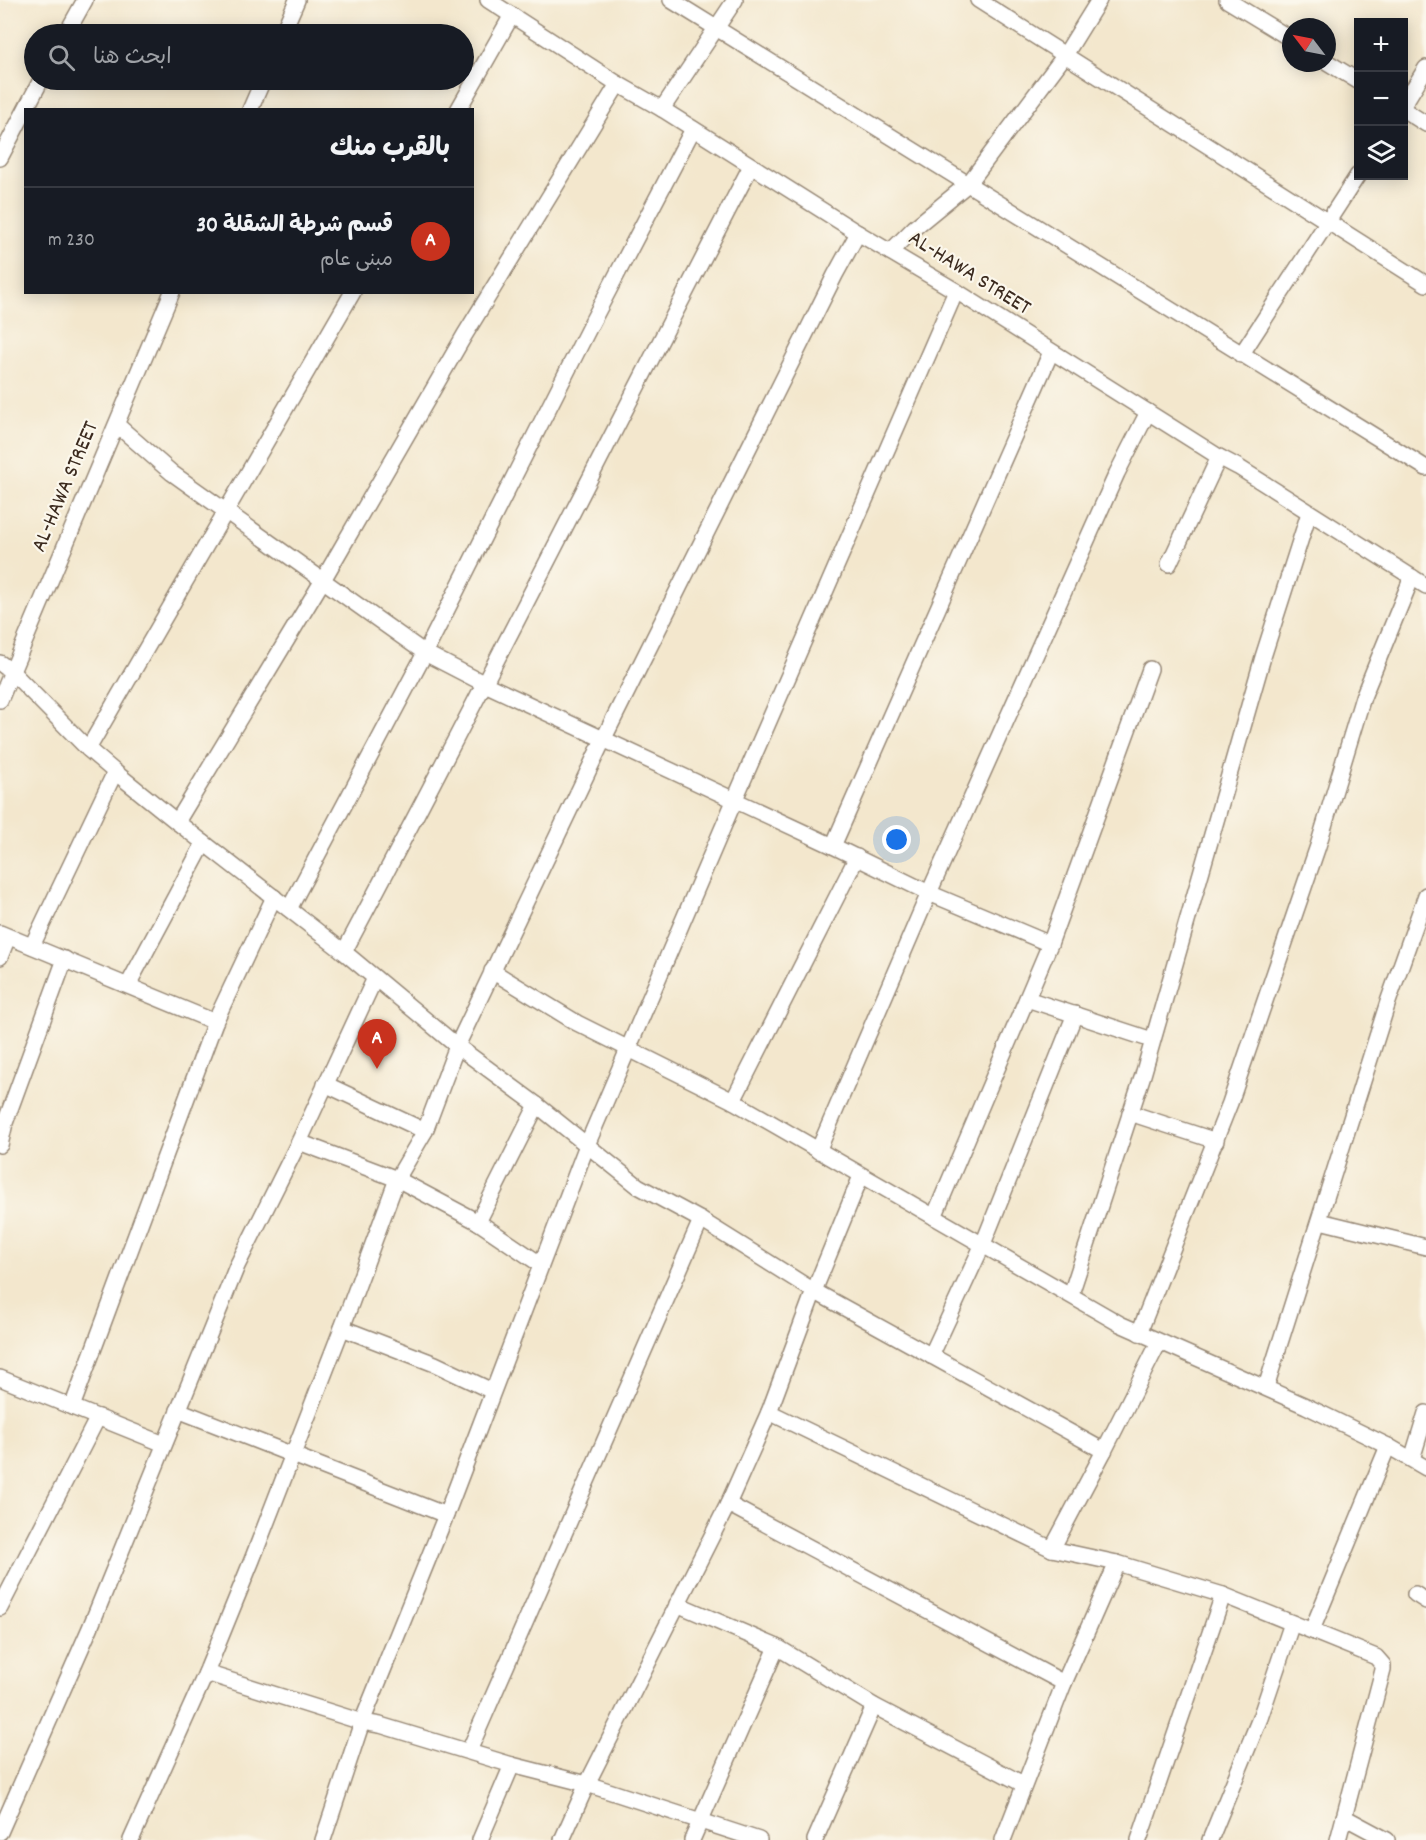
<!DOCTYPE html>
<html lang="ar">
<head>
<meta charset="utf-8">
<style>
  body { margin:0; font-family:Dekko,"Playpen Sans Arabic",sans-serif; background:#242831; color:#f1f3f6; direction:rtl }
  .controls { position:absolute; right:18px; top:18px; display:grid; overflow:hidden; border-radius:0px; box-shadow:0 3px 15px #0003 }
  .controls button { width:54px; height:54px; display:grid; place-items:center; padding:0; border:0; border-bottom:2px solid #363941; background:#171b24; color:#f1f3f6; font:30px sans-serif }
  .compass { position:absolute; left:1282px; top:18px; width:54px; height:54px; border-radius:50%; background:#171b24; box-shadow:0 3px 15px #0003; rotate:302deg }
  .you { position:absolute; left:897px; top:840px; width:21px; height:21px; margin:-15px; border:4px solid #fff; border-radius:50%; background:#1a73e8; box-shadow:0 0 0 9px #1a73e833 }
  .badge { display:grid; place-items:center; width:39px; height:39px; border-radius:50%; background:#c8321e; color:#fff; font-size:20px; font-weight:700 }
  .pin { position:absolute; translate:-50% -50px; filter:drop-shadow(0 2px 3px #0008) }
  .pin::after { content:''; position:absolute; top:32px; width:21px; height:18px; background:inherit; clip-path:polygon(0 0,100% 0,50% 100%) }
  .list { margin:0; padding:0; list-style:none }
  h2 { display:flex; justify-content:space-between; align-items:center; height:78px; margin:0; padding:0 24px; font-size:26px }
  h2 small { font-size:20px; font-weight:400; color:#9ea1a6 }
  .list li { display:grid; grid-template-columns:39px 1fr auto; gap:18px; align-items:center; box-sizing:border-box; height:108px; padding:0 24px; border-top:2px solid #363941 }
  .list b { display:block; font-size:22px; white-space:nowrap }
  .list p { margin:0; font-size:20px; white-space:nowrap; color:#9ea1a6 }
  .list em { font-size:20px; font-style:normal; color:#9ea1a6 }
  .icon { flex:none; width:33px; height:33px; fill:none; stroke:currentColor; stroke-width:2; stroke-linecap:round; stroke-linejoin:round }
  .map { position:relative; flex:none; width:1426px; height:1840px; overflow:hidden; direction:ltr }
  .search { position:absolute; background:#171b24; box-shadow:0 3px 15px #0003; left:24px; top:24px; width:450px; height:66px; display:flex; align-items:center; gap:15px; box-sizing:border-box; padding:0 21px; border-radius:33px; color:#9ea1a6; font-size:22px }
  .panel { position:absolute; background:#171b24; box-shadow:0 3px 15px #0003; left:24px; top:108px; width:450px; height:186px; border-radius:0px; direction:rtl }
  .map>svg:first-child { display:block }
  .lines { fill:none; stroke-linecap:round; stroke-linejoin:round }
  .minor-casing { stroke:#978876; stroke-width:18 }
  .minor { stroke:#fff; stroke-width:15 }
  .labels { text-anchor:middle; dominant-baseline:central; stroke-width:4.5; stroke-linejoin:round; paint-order:stroke }
  .street-label { font-size:22px; fill:#3b2a1e; stroke:#fbf7ec }
</style>
</head>
<body>
<div class="map">
<svg width="1426" height="1840" viewBox="0 0 1426 1840">
  <rect width="100%" height="100%" fill="#fbf7ec"/>
  <filter id="ink" filterUnits="userSpaceOnUse"><feTurbulence type="fractalNoise" baseFrequency=".0167" numOctaves="2"/><feDisplacementMap in="SourceGraphic" scale="12" xChannelSelector="R" yChannelSelector="G"/><feConvolveMatrix kernelMatrix="1 2 1 2 8 2 1 2 1" color-interpolation-filters="sRGB"/></filter>
  <filter id="wash" filterUnits="userSpaceOnUse"><feTurbulence type="fractalNoise" baseFrequency=".008" numOctaves="4" result="noise"/><feDisplacementMap in="SourceGraphic" scale="24" xChannelSelector="R" yChannelSelector="G"/><feGaussianBlur stdDeviation="1.35" result="paint"/><feColorMatrix in="noise" values="0 0 0 0 0 0 0 0 0 0 0 0 0 0 0 0 0 1.4 0 .05"/><feComposite in="paint" operator="in"/></filter>
  <g filter="url(#wash)">
    <rect width="100%" height="100%" fill="#f3e7cd"/>
  </g>
  <g filter="url(#ink)">
    <g class="lines">
      <g class="minor-casing">
        <g id="minor">
          <polyline points="488,0 618,84 662,109 858,233 956,291 1219,457 1238,467 1426,586"/>
          <polyline points="671,0 1426,468"/>
          <polyline points="978,0 1426,284"/>
          <polyline points="1227,0 1291,39"/>
          <polyline points="66,34 85,0"/>
          <polyline points="282,34 297,0"/>
          <polyline points="1327,62 1358,81"/>
          <polyline points="1404,104 1426,68"/>
          <polyline points="662,109 735,0"/>
          <polyline points="250,110 263,80"/>
          <polyline points="458,110 512,15"/>
          <polyline points="1404,110 1426,124"/>
          <polyline points="0,158 41,80"/>
          <polyline points="890,252 914,228 969,183 1065,55 1099,0"/>
          <polyline points="1241,355 1358,175"/>
          <polyline points="117,425 172,473 425,653 485,684 833,846 929,893 1050,944"/>
          <polyline points="1169,564 1219,457"/>
          <polyline points="0,663 12,672 88,749 115,772 177,822 344,952 457,1046 537,1105 638,1186 701,1220 814,1291 1104,1451 1052,1549"/>
          <polyline points="0,700 172,292"/>
          <polyline points="88,749 353,292"/>
          <polyline points="177,822 323,580 464,336 618,84"/>
          <polyline points="833,846 1051,352"/>
          <polyline points="289,909 425,653 591,324 693,129"/>
          <polyline points="0,933 215,1022"/>
          <polyline points="32,946 115,772"/>
          <path d="M344,952C483,691 615,427 751,166"/>
          <polyline points="0,957 8,937"/>
          <polyline points="492,971 577,1023 733,1101 1120,1324 1306,1406 1388,1446 1426,1468"/>
          <polyline points="128,985 204,843"/>
          <polyline points="1027,999 1152,1040"/>
          <polyline points="325,1084 425,1131"/>
          <polyline points="733,1101 857,857"/>
          <polyline points="1130,1113 1216,1141"/>
          <polyline points="299,1142 397,1179 478,1222 540,1264"/>
          <polyline points="0,1145 5,1123 65,959"/>
          <polyline points="818,1151 929,893 1117,473 1148,412"/>
          <polyline points="934,1217 1050,944 1150,669"/>
          <polyline points="1320,1221 1426,1247"/>
          <polyline points="478,1222 537,1105"/>
          <polyline points="1071,1294 1143,1075 1263,657 1309,513"/>
          <polyline points="342,1328 435,1364 492,1391"/>
          <polyline points="1139,1333 1230,1103 1318,846 1363,697 1412,577"/>
          <polyline points="931,1356 983,1244 1075,1014"/>
          <polyline points="0,1378 164,1444"/>
          <polyline points="1266,1387 1388,1002 1426,895"/>
          <polyline points="72,1407 215,1022 274,897"/>
          <polyline points="178,1410 446,1515"/>
          <polyline points="769,1412 1052,1549 1117,1563 1064,1683 1003,1840"/>
          <polyline points="1104,1451 1159,1342"/>
          <polyline points="1412,1459 1426,1413"/>
          <polyline points="728,1504 1064,1683"/>
          <polyline points="1117,1563 1223,1595 1376,1657 1383,1665 1383,1670 1338,1840"/>
          <polyline points="1415,1594 1426,1601"/>
          <polyline points="677,1604 777,1647 874,1706 1023,1784"/>
          <polyline points="0,1608 98,1417"/>
          <polyline points="1312,1630 1388,1446"/>
          <polyline points="206,1673 362,1722 380,1725 512,1765 587,1784 759,1840"/>
          <polyline points="469,1751 701,1220"/>
          <polyline points="1344,1817 1387,1840"/>
          <polyline points="0,1832 90,1628 237,1266 299,1142 375,978"/>
          <polyline points="131,1840 206,1673 252,1560 342,1328 397,1179 425,1131 457,1046 603,740 835,275 858,233"/>
          <polyline points="323,1840 362,1722 446,1515 587,1145 735,799 956,291"/>
          <polyline points="480,1840 512,1765"/>
          <polyline points="562,1840 587,1784 728,1504 769,1412 814,1291 861,1176"/>
          <polyline points="692,1840 777,1647"/>
          <polyline points="815,1840 874,1706"/>
          <polyline points="1139,1840 1223,1595"/>
          <polyline points="1210,1840 1260,1718 1292,1623"/>
        </g>
      </g>
      <use href="#minor" class="minor"/>
    </g>
  </g>
  <g class="labels">
    <g class="street-label">
      <text transform="translate(969 274) rotate(32)">AL-HAWA STREET</text>
      <text transform="translate(66 487) rotate(-67)">AL-HAWA STREET</text>
    </g>
  </g>
</svg>
<div class="controls">
<button>+</button>
<button>−</button>
<button><svg class="icon" aria-label="layers" viewBox="0 0 24 24"><path d="M12 4l9 5-9 5-9-5zM3 14l9 5 9-5"/></svg></button>
</div>
<svg class="compass" viewBox="-18 -18 36 36"><path d="M0-13l5 13h-10z" fill="#e53935"/><path d="M0 13l5-13h-10z" fill="#9ea1a6"/></svg>
<div class="you"></div>
<div class="pin badge" style="left:377px;top:1069px">A</div>
<div class="search"><svg class="icon" aria-label="search" viewBox="0 0 24 24"><circle cx="10" cy="10" r="6"/><path d="M15 15l6 6"/></svg>ابحث هنا</div>
<section class="panel">
<h2>بالقرب منك<small></small></h2>
<ul class="list">
<li><span class="badge">A</span><div><b>قسم شرطة الشقلة 30</b><p>مبنى عام</p></div><em>230 m</em></li>
</ul>
</section>
</div>
</body>
</html>
